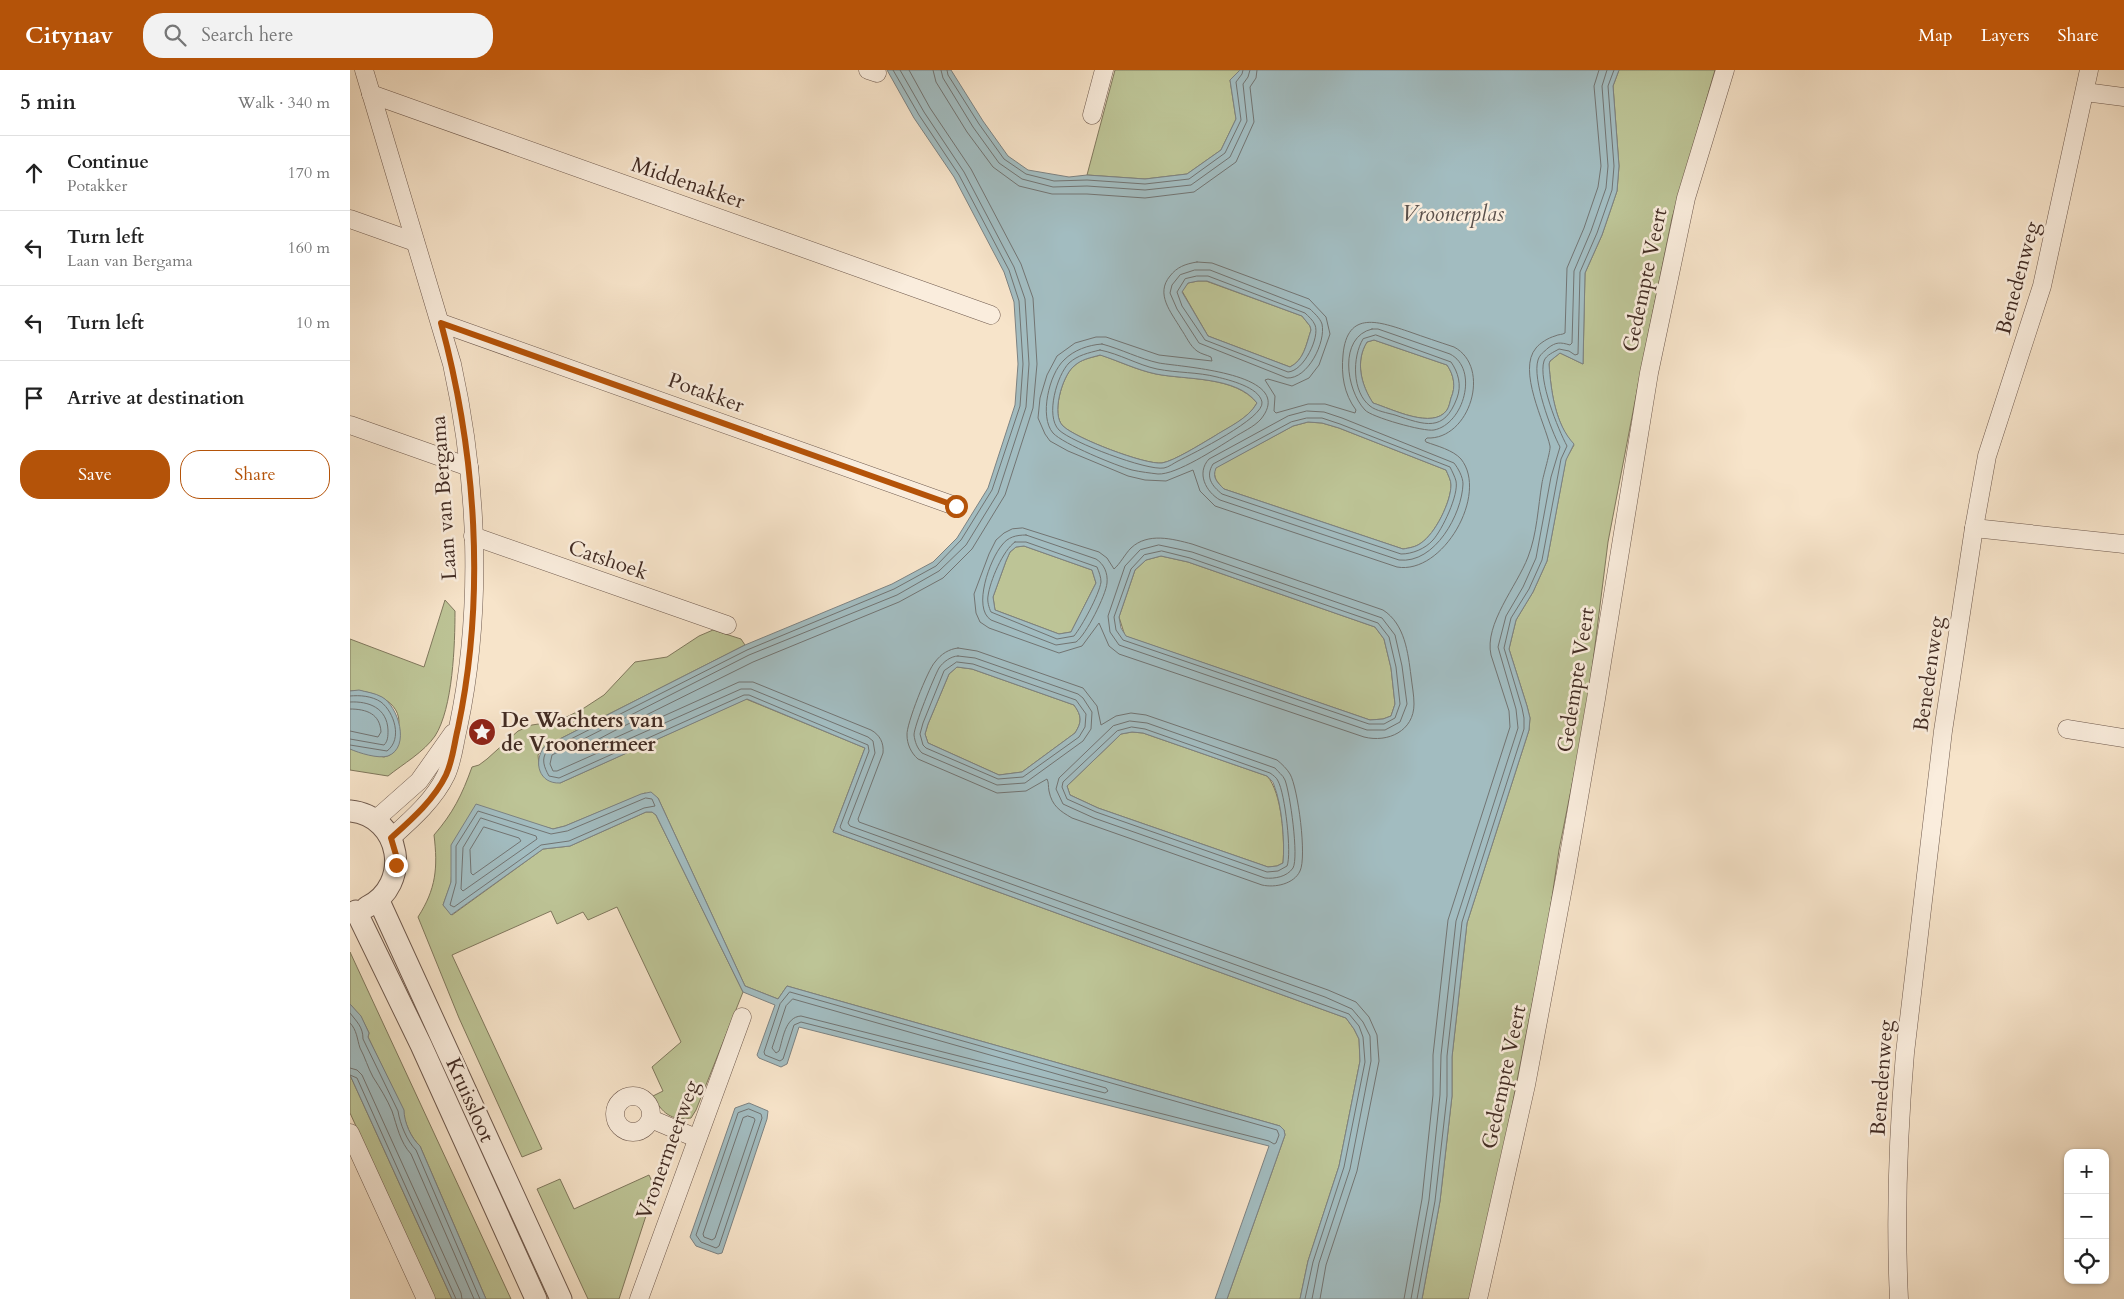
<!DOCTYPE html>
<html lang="en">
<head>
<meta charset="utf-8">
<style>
  body { margin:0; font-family:Cardo,serif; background:#f2f2f2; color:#222 }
  .controls { position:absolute; right:15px; bottom:15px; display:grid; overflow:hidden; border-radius:10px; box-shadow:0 1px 4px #0004 }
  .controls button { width:45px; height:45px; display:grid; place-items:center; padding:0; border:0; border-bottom:1px solid #e0e0e0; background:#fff; color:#222; font:25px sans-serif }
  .stop { position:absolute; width:15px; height:15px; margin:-11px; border:4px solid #b45309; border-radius:50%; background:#fff }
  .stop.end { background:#b45309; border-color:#fff; box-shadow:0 1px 5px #0008 }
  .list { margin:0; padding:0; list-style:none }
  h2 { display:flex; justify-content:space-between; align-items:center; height:65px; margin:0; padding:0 20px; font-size:21px }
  h2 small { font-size:16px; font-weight:400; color:#767676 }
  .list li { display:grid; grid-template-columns:32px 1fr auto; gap:15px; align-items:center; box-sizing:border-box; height:75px; padding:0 20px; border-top:1px solid #e0e0e0 }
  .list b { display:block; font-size:19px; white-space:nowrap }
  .list p { margin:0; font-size:16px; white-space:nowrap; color:#767676 }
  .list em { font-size:16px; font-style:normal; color:#767676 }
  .actions { display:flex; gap:10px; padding:15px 20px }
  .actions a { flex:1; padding:11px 0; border:1px solid #b45309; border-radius:20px; text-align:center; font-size:18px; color:#b45309 }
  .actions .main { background:#b45309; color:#fff }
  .icon { flex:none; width:28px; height:28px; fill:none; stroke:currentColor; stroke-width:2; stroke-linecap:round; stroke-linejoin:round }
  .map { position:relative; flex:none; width:1774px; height:1229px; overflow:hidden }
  header { display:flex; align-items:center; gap:30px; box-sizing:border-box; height:70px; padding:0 25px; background:#b45309; color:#fff }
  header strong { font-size:24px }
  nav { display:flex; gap:28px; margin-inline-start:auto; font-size:18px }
  .search { width:350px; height:45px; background:#f2f2f2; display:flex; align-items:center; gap:12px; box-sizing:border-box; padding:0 18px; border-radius:20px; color:#767676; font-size:19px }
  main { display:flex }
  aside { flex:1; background:#fff }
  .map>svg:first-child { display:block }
  .green { fill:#bdc496; stroke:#80785d }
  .water { fill:#a2bcc0; stroke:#7c8282; fill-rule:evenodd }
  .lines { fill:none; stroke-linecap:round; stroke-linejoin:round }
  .shore { stroke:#727472; stroke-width:1 }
  .minor-casing { stroke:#6f5a4e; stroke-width:19 }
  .tertiary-casing { stroke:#6f5a4e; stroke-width:23 }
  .minor { stroke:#faeddd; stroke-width:18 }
  .tertiary { stroke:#faeddd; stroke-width:21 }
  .route { stroke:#b45309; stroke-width:6 }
  .labels { text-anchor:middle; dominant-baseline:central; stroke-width:5; stroke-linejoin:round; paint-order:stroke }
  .street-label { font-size:21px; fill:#422c24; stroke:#faeddd }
  .poi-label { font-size:21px; font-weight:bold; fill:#422c24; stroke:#faeddd; text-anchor:start }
  .water-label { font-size:22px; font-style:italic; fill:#5a504b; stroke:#faeddd }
</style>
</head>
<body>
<header>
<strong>Citynav</strong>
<div class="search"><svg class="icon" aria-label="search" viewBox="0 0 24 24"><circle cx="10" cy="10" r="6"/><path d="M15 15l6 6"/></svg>Search here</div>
<nav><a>Map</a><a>Layers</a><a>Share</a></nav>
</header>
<main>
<aside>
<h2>5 min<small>Walk · 340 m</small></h2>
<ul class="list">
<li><svg class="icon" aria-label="ahead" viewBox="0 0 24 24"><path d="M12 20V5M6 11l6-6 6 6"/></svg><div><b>Continue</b><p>Potakker</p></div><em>170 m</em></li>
<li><svg class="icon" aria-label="left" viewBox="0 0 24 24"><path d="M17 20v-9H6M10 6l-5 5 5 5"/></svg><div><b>Turn left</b><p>Laan van Bergama</p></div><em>160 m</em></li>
<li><svg class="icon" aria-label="left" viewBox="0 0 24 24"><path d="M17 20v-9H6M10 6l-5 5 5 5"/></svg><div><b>Turn left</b></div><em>10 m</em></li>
<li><svg class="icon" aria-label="arrive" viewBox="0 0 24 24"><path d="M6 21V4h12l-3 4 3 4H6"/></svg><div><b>Arrive at destination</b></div></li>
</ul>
<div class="actions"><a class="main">Save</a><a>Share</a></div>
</aside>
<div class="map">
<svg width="1774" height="1229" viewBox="0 0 1774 1229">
  <rect width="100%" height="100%" fill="#f7e4ca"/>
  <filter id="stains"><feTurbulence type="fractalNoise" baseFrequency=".004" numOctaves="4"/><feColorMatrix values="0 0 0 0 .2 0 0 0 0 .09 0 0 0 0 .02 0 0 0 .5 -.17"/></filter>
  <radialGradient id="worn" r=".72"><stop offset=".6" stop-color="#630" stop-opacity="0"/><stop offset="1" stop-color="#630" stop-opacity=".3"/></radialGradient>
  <g class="green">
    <polygon points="765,0 890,0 880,10 886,49 871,80 837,104 795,109 737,105"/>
    <path d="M1269,0H1365L1322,148L1291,300L1258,472L1237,639L1209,780L1198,854L1146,1117L1120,1229H1072L1090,1131L1102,1026V987L1117,853L1179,660L1180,648L1177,636L1159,579L1166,550L1183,522L1197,491L1216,389L1224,375C1205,354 1201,321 1199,294L1200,291L1210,283L1233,294L1235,203L1252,165L1267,121L1269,96L1263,16Z"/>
    <path d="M848,211H856L952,246L960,256L961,260C956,275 954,290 940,297L858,266L832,221L838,213Z"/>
    <path d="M1024,270L1097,295C1104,305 1106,317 1101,328C1100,332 1099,337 1097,340C1083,360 1042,339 1023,333C1011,315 1005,291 1017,272Z"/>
    <path d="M751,285C768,291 787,300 806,304C837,310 885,306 907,333C898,349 879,357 863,367C851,374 824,391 812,393C795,395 725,368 713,356C701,345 712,307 723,297C731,289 740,288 751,285Z"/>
    <path d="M958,352L972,353L989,358L1096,400C1098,405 1101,410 1101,415C1101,432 1085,464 1071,473C1066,477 1059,478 1053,479L874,419C867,412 863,408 865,398L943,356Z"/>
    <polygon points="674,476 742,500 746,513 721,562 709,564 645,540 643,527 656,491 660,482 666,477"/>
    <polygon points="811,486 838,492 1025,557 1034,569 1041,598 1045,634 1041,646 1033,649 1020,650 775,566 769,547 785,500 796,490"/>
    <path d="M95,530L105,541C105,574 103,638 85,666C74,682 53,694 38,706L0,700V679L34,687L40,685C43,675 49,661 49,651C48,629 18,619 0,621V569L74,597Z"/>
    <path d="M363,560L391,569L395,575L194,677L188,685L189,696L210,713L396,629L515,678L483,762L996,948L1004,959L1009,969L1010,991L989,1096L958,1191L950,1229H877L935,1065L934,1060L930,1056L437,916L428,929L395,916L308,728L295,723L215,756L203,759L188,755L102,799L101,813L93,835L102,845L193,779L220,776L296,742H302L306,745L393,922L346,1040L341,1048C321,1051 312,1043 303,1026L313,1021L302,997L331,972L267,837L238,850L233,842L207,854L201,841L102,885L192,1079L172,1087L109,948L68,847C86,819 88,798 84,765C103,743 112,725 122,697L129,695L137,689L168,661L182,655L208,651L231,640L254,625L285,592L317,587L349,566Z"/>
    <path d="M607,597L622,599L724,635C732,646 732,652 725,663L672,702L649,705L578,673L575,664L578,654L599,604Z"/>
    <path d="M782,662L793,663L917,706C932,722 935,771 933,793L927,796L918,797L748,738L720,725L717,716L771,664Z"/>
    <path d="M0,882L161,1229H136L70,1076C61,1068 54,1052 53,1040L18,967L19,963L11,947L0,934Z"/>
    <polygon points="0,1005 102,1229 85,1229 0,1043"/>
    <polygon points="299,1105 305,1118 269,1229 238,1229 187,1119 210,1109 224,1139"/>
  </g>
  <g class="water">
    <path d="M537,0H601L633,51L658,86L678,100L719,107L737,105L795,109L837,104L871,80L886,49L880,10L890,0H1269L1263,16L1269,96L1267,121L1252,165L1235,203L1233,294L1210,283L1200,291L1199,294C1201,321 1205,354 1224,374L1216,390L1197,491L1183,522L1166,550L1159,579L1177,636L1180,648L1179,660L1117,853L1102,987V1026L1090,1131L1072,1229H950L958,1191L989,1096L1010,991L1009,969L1004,959L996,948L483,762L515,678L397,629L210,713C189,714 183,692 194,677L395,575L542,514L583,492L607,468L638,418L665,335L668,294L664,232L654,202L604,107L564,48ZM848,211H857L952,246L960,256L961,260C956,275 954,290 940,297L858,266L832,222L838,213ZM1024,270L1097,295C1104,305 1106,317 1101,328C1100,332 1099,337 1097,340C1083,360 1042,339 1023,333C1011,315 1005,291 1017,272ZM750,285C769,291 787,300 806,304C836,310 887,306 907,333C898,349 878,357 863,367C851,374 824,391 812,393C795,395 725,368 713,356C701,345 712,307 723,297C731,289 740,288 750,285ZM958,352L972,353L989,358L1096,400C1098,405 1101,410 1101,415C1101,432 1085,464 1071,473C1066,477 1059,478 1053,479L874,419C867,412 862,408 866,398L943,356ZM674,476L742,500L746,513L721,562L709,564L645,540L643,527L656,491L660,482L666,477ZM811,486L838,492L1025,557L1034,569L1041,598L1045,634L1041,646L1033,649L1020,650L776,566L771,558L769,547L785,500L796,490ZM607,597L622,599L724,635C732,646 732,652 725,663L672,702L649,705L578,673L575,664L578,654L599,604ZM782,662L793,663L917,706C920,709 923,711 924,715C932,735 935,772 933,793L927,796L918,797L748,738L720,725L717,716L771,664Z"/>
    <path d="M9,620C16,622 25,623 32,627C48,636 61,677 38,686C28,689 9,683 0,679V621Z"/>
    <polygon points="301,722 308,728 395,916 428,929 437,916 930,1056 934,1060 935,1065 877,1229 865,1229 919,1076 449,957 437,994 431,997 409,988 407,985 425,935 393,922 306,745 302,742 296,742 220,776 193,779 101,845 93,835 101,812 101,775 126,734 203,759 215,756 291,724"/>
    <path d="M0,934L11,946L19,963L18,967L54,1040C54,1052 61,1068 70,1076L136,1229H102L0,1005Z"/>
    <polygon points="399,1033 418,1041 417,1049 372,1183 368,1184 346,1176 340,1167 385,1038"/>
  </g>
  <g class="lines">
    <g class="shore">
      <path d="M543,0L569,45L609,105L659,200L669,231L673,294L670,336L642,420L611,470L586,496L544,519L397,580L197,681C191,689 194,697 199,706L209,708L394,625H399L518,675L519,681L490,757L492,760L999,944L1009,956L1013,967L1015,992L994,1097L963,1192L955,1229"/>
      <polyline points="550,0 574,42 614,102 664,197 675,229 679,294 676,337 648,423 616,475 589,501 547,525 399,585 202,685 200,694 203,701 207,701 391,619 401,619 518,667 523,671 525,683 498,753 500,756 975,927 1002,939 1013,952 1020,966 1021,991 1000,1099 969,1193 962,1229"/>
      <path d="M559,0L580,38L621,99L671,194L683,228L687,294L683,338L655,425L622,479L593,508L549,532L403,592L264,661L245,671L244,674L247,676L389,612H403L521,660C530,665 534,673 533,683L508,749L509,752L978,920L1006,932L1019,947L1027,965L1029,991L1007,1101L976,1195L970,1229"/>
      <polyline points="583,0 586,12 617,62 643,97 669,116 702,124 737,124 795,128 844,122 886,92 904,52 900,17 906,8 907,0"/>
      <polyline points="591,0 593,8 623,57 649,93 672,109 703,117 737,116 795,120 841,115 880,87 897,51 893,14 898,7 900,0"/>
      <polyline points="597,0 598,5 629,54 654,89 676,104 704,111 737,110 795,114 839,109 875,83 891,50 886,12 892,4 893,0"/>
      <path d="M847,192L862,193L959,229L976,247L980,264L969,295L959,308L942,316L918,309L915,310L925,326L924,341L926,343L958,334H975L1005,343L1006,340C994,324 991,305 993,285C997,239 1030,252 1060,262C1074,267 1089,272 1104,277C1142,297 1120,370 1077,368L1075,370L1076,372C1087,376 1103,380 1111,389C1139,424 1093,505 1047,497L865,436L850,421L843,400L816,411L795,410L778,406L718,381L700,371L695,364L688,348L690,328L697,305L707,286L725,273L746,267H756L809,285L862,291L861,287C857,285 851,284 847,281C840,276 836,266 831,259C821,242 805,224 820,206C827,197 835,194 847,192Z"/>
      <path d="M845,200H860L960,239C964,243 970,248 972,254C976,272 958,309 937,308L849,273L827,239L820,223L822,215L830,205Z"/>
      <path d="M847,206H858L955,243C958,246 963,250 965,255C970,267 954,301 938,302L855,270L832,236L827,222L835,209Z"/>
      <path d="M1022,259H1028L1100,284C1129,299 1114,354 1084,360C1074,362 1021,347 1015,340C996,320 988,267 1022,259Z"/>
      <path d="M1026,265L1101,292C1108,302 1112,315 1107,328C1094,363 1075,355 1045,345C1038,343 1026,341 1020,336C1002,322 1002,287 1013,269Z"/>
      <path d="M752,274C771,279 790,289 809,293C831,297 948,303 911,349C904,357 892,362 883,368C867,378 826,405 808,404C800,403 791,402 782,400C767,396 713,374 703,363C689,347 699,304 714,290C724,280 738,275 752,274Z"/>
      <path d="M750,280C770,284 788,295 807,299C827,303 848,302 867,307C879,310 909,317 912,332C915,348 842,384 828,391C824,393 819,397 814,398C797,401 721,372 709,360C695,346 707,305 719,293C728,285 738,283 750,280Z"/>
      <path d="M957,341L974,342L992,348L1104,393C1108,398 1113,407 1113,414C1112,444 1085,494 1049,490L870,430C856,422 846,403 859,389L938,346Z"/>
      <path d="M957,348H972L990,354L1100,397C1102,401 1105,407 1106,411C1109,425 1092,460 1083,470C1075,479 1062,484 1051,484L872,424C862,416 855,407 863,394L941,352Z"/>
      <path d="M673,458L749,482L757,488L764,499C770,494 775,484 781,478C798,462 823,469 842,474L1033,540C1055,554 1058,583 1061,606C1062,615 1064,625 1064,634C1064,661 1038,673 1014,667L769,584L759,576L749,553L732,576L709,583L639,558L630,552L626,543L624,524L639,484L646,470L654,463L662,459Z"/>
      <path d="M676,465L746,489C754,494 758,503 757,513C756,525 736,565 726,572L706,575L641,550C622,538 640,489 652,475C658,467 666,465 676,465Z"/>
      <path d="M665,472H676L747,497C749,502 751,507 751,512C749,525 732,556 724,566L707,569L641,542C639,538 637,531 638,526C640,511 653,480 665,472Z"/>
      <polygon points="809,475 842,482 1032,548 1045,565 1052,596 1057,634 1050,652 1035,660 1017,660 769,575 760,562 758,546 775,496 790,480"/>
      <polygon points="812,481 840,488 1028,553 1039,567 1046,597 1050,634 1045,648 1034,654 1019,654 773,570 766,560 764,547 781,499 794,485"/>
      <path d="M608,578L627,581L733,618L747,636L751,655L766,646L781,643L796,645L927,690C932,694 937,699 940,704C948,718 957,787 950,801C944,814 925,818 912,815L722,748C710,741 702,736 699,721C698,716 699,713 697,709L676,721L647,723L568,689C561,683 557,674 557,665C556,655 578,599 585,592C591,584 599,579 608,578Z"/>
      <path d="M608,586L625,588L728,624L733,628L742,642L741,659L733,671L675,713L647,715L572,683C567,678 565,672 564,665C564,656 584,607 589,598C593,592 601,586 608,586Z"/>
      <polygon points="607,592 623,594 726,630 736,644 735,657 729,667 673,707 648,709 576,678 573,675 570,664 573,653 594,601"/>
      <path d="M0,626C10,625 22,626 31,632C44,642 53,669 37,681L0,675"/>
      <path d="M0,632C19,631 37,638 38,660C38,666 38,671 34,675L0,669"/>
      <path d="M0,639C17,639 30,644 31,662L28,667L0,661"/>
      <path d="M780,651L797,653L925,698C928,702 933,705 935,710C940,723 949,787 943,798C937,807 924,809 915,808L744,748L713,734L706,719L709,708L763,656Z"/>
      <path d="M782,657L795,659L920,703C923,705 927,708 928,711C935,723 942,784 937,796L928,801L917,802L746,742L717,729L712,717L713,712L767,661Z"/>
      <polygon points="296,728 302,729 305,736 294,738 219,771 191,775 104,837 100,835 106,813 106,776 128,741 201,764 217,761"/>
      <polygon points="131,748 186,766 187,769 113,821 111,819 113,778"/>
      <polygon points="134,757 169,768 171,771 123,805 121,803 120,780"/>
      <polygon points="440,922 927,1060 929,1065 926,1073 924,1074 919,1071 451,952 444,955 433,989 430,991 415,985 414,982 430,934"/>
      <path d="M443,929L756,1018L758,1021L755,1023L451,946C435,947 433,969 429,981L426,983L422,978L436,936Z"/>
      <path d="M0,943C7,952 13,957 13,969L48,1041C50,1054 57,1071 66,1080L130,1229"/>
      <path d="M0,953C7,960 7,969 10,978C15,987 18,998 23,1007C30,1018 37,1029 42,1041C47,1056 50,1072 61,1084L124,1229"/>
      <polyline points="0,998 7,1000 12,1005 111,1223 112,1229"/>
      <polyline points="0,1005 7,1008 106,1229"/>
      <polygon points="399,1039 411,1044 412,1048 369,1176 366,1178 351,1172 346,1165 388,1043"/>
      <polygon points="398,1046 404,1048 405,1050 365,1168 362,1170 354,1167 353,1164 393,1048"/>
      <path d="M1054,1229L1072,1129L1083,1025V985L1098,850L1160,657L1159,641L1141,585C1134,554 1167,516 1178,487C1187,464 1188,437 1192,413C1193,406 1201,380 1200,376C1195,353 1167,300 1186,278C1190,273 1198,268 1205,266C1209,264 1212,265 1215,263L1217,198L1234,158L1248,117L1251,96L1244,16L1249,0"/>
      <path d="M1061,1229L1079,1130L1090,1025L1091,985L1106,851L1168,658L1166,639L1148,577L1156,546L1173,517L1186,488L1201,407L1210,377C1201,360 1182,309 1188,290C1190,284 1194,282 1198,278C1206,272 1210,272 1220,275L1222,273L1224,201L1241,161L1256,118L1258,96L1252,16L1257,0"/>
      <path d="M1067,1229L1085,1131L1097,1026V986L1112,852L1174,659V648L1172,638L1154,578L1161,548L1179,519L1192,490L1211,389L1217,376C1208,359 1188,310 1194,291C1196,285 1204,282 1209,279L1219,281L1225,285L1228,284L1230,202L1247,163L1262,120L1264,96L1258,16L1264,0"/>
    </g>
    <g class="minor-casing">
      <g id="minor">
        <path d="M14,0L102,294C128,412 133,540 108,658C104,674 103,690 96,705C84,730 61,750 41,768"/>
        <polyline points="518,0 527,3"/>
        <polyline points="1735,22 1774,27"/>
        <polyline points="21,24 641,245"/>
        <polyline points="742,45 754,0"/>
        <polyline points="0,149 65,172"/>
        <polyline points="91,253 605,436"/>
        <polyline points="0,355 119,397"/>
        <polyline points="1624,458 1774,474"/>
        <polyline points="123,466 377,555"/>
        <polyline points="1717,659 1774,668"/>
        <polyline points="25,750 69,711 103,663"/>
        <circle cx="283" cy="1044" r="18"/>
        <polyline points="301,1049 346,1068"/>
        <polyline points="0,1063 76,1229"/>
        <polyline points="289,1229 392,947"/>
        <polyline points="1128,1229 1176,1015 1216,802 1246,629 1299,303 1336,128 1375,0"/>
        <path d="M1549,1229C1545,1147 1548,1065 1555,983L1593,661L1624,458L1637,386L1692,216L1739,0"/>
      </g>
    </g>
    <g class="tertiary-casing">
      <g id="tertiary">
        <path d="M0,741C52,746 62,815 17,837"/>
        <polyline points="29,831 211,1229"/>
        <polyline points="6,841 71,975 186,1229"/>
      </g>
    </g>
    <use href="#minor" class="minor"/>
    <use href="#tertiary" class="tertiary"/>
  </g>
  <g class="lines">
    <path class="route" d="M46,795V785L41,768C61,750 84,730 96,705C103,690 104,674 108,658C136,525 126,383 91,253L606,436"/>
  </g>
  <defs>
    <g id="sight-disc" transform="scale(1.4375)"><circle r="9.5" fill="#8f2418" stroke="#faeddd"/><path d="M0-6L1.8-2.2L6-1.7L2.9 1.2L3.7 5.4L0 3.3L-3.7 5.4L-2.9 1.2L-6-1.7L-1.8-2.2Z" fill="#fff"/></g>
  </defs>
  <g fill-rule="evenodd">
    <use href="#sight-disc" x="132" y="662"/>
  </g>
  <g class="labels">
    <g class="street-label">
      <text transform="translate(338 113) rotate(19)">Middenakker</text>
      <text transform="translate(1668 208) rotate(-75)">Benedenweg</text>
      <text transform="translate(1295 210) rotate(-78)">Gedempte Veert</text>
      <text transform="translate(356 323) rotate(20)">Potakker</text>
      <text transform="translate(94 428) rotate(-94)">Laan van Bergama</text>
      <text transform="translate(258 490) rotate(19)">Catshoek</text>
      <text transform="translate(1579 604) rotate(-82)">Benedenweg</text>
      <text transform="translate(1226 610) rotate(-81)">Gedempte Veert</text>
      <text transform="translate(1154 1007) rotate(-78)">Gedempte Veert</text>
      <text transform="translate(1532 1008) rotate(-86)">Benedenweg</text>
      <text transform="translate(120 1030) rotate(66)">Kruissloot</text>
      <text transform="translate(318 1080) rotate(-70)">Vronermeerweg</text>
    </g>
    <g class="poi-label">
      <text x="151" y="650">De Wachters van<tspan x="151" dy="24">de Vroonermeer</tspan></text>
    </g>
    <g class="water-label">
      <text x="1103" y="144">Vroonerplas</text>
    </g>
  </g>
  <rect width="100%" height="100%" filter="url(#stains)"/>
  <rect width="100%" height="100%" fill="url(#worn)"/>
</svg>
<div class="controls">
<button>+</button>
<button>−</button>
<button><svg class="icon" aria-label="locate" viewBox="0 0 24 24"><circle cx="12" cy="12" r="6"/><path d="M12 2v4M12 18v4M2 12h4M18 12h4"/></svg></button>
</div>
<div class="stop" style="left:606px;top:436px"></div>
<div class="stop end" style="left:46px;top:795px"></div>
</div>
</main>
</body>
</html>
